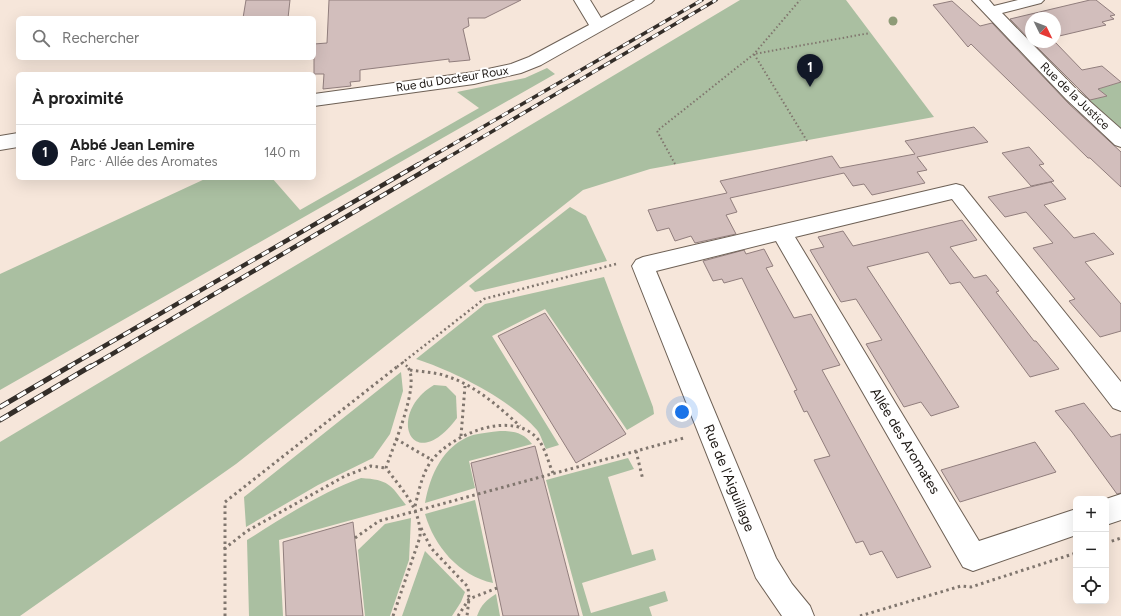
<!DOCTYPE html>
<html lang="fr">
<head>
<meta charset="utf-8">
<style>
  body { margin:0; font-family:Figtree,sans-serif; background:#f2f2f2; color:#222 }
  .controls { position:absolute; right:12px; bottom:12px; display:grid; overflow:hidden; border-radius:6px; box-shadow:0 4px 16px #0002 }
  .controls button { width:36px; height:36px; display:grid; place-items:center; padding:0; border:0; border-bottom:1px solid #e0e0e0; background:#fff; color:#222; font:20px sans-serif }
  .compass { position:absolute; left:1025px; top:12px; width:36px; height:36px; border-radius:50%; background:#fff; box-shadow:0 4px 16px #0002; rotate:133deg }
  .you { position:absolute; left:682px; top:412px; width:14px; height:14px; margin:-10px; border:3px solid #fff; border-radius:50%; background:#1a73e8; box-shadow:0 0 0 6px #1a73e833 }
  .badge { display:grid; place-items:center; width:26px; height:26px; border-radius:50%; background:#111827; color:#fff; font-size:13px; font-weight:700 }
  .pin { position:absolute; translate:-50% -33px; filter:drop-shadow(0 1px 2px #0008) }
  .pin::after { content:''; position:absolute; top:21px; width:14px; height:12px; background:inherit; clip-path:polygon(0 0,100% 0,50% 100%) }
  .list { margin:0; padding:0; list-style:none }
  h2 { display:flex; justify-content:space-between; align-items:center; height:52px; margin:0; padding:0 16px; font-size:17px }
  h2 small { font-size:13px; font-weight:400; color:#767676 }
  .list li { display:grid; grid-template-columns:26px 1fr auto; gap:12px; align-items:center; box-sizing:border-box; height:56px; padding:0 16px; border-top:1px solid #e0e0e0 }
  .list b { display:block; font-size:15px; white-space:nowrap }
  .list p { margin:0; font-size:13px; white-space:nowrap; color:#767676 }
  .list em { font-size:13px; font-style:normal; color:#767676 }
  .icon { flex:none; width:22px; height:22px; fill:none; stroke:currentColor; stroke-width:2; stroke-linecap:round; stroke-linejoin:round }
  .map { position:relative; flex:none; width:1121px; height:616px; overflow:hidden }
  .search { position:absolute; background:#fff; box-shadow:0 4px 16px #0002; left:16px; top:16px; width:300px; height:44px; display:flex; align-items:center; gap:10px; box-sizing:border-box; padding:0 14px; border-radius:6px; color:#767676; font-size:15px }
  .panel { position:absolute; background:#fff; box-shadow:0 4px 16px #0002; left:16px; top:72px; width:300px; height:108px; border-radius:6px }
  .map>svg:first-child { display:block }
  .green { fill:#aabfa1 }
  .building { fill:#d2bebc; stroke:#917e7d }
  .lines { fill:none; stroke-linecap:round; stroke-linejoin:round }
  .minor-casing { stroke:#6d6055; stroke-width:2 }
  .path-far2 { stroke:#80766e; stroke-width:2; stroke-dasharray:1.5 2.5; stroke-linecap:butt }
  .path-far1 { stroke:#80766e; stroke-width:2.5; stroke-dasharray:2 3; stroke-linecap:butt }
  .path { stroke:#80766e; stroke-width:3; stroke-dasharray:2.5 3.5; stroke-linecap:butt }
  .minor { fill:#fff; fill-rule:evenodd }
  .rail-far2-casing { stroke:#342e29; stroke-width:3.5 }
  .rail-far1-casing { stroke:#342e29; stroke-width:4.5 }
  .rail-casing { stroke:#342e29; stroke-width:5 }
  .rail-far2 { stroke:#fff; stroke-width:2.5; stroke-dasharray:7; stroke-linecap:butt }
  .rail-far1 { stroke:#fff; stroke-width:3; stroke-dasharray:8; stroke-linecap:butt }
  .rail { stroke:#fff; stroke-width:3.5; stroke-dasharray:10; stroke-linecap:butt }
  .tree { fill:#8e9b77 }
  .labels { text-anchor:middle; dominant-baseline:central; stroke-width:4; stroke-linejoin:round; paint-order:stroke }
  .far-street-label { font-size:12px; fill:#1c1713; stroke:#fff }
  .street-label { font-size:14px; fill:#1c1713; stroke:#fff }
</style>
</head>
<body>
<div class="map">
<svg width="1121" height="616" viewBox="0 0 1121 616">
  <rect width="100%" height="100%" fill="#f6e6da"/>
  <g class="green">
    <polygon points="740,0 846,0 934,117 650,169 583,190 236,464 20,616 0,616 0,442"/>
    <polygon points="547,68 555,74 0,390 0,274 207,178 272,178 300,210 479,108 457,92 525,78"/>
    <polygon points="1121,82 1121,131 1087,100 1106,96 1098,89"/>
    <polygon points="570,207 586,216 607,261 475,292 469,286"/>
    <path d="M604,277L653,407L654,414L627,430L545,309L492,336L559,445L546,449C543,443 541,435 537,430C511,400 454,371 416,359L485,304Z"/>
    <polygon points="401,372 403,391 390,434 373,458 318,485 246,527 244,497"/>
    <path d="M434,385L446,386L456,396L457,418C412,478 385,414 434,385Z"/>
    <path d="M500,431C514,431 524,433 532,444L469,461L475,488L425,503C430,475 443,445 473,435C481,433 491,432 500,431Z"/>
    <polygon points="628,458 634,469 608,477 632,555 653,549 656,560 582,583 591,613 665,591 668,601 649,607 652,616 583,616 546,480"/>
    <path d="M361,478C389,480 390,484 406,505L279,540L283,616H249L247,540C284,517 320,493 361,478Z"/>
    <path d="M475,500L493,583C459,576 434,546 425,514Z"/>
    <polygon points="411,518 409,560 390,616 365,616 358,550 385,524"/>
    <polygon points="425,551 465,592 461,602 452,616 402,616"/>
    <path d="M496,594L500,616H477C481,605 486,600 496,594Z"/>
  </g>
  <g class="building">
    <polygon points="246,0 290,0 288,18 243,18"/>
    <polygon points="329,0 521,0 485,18 468,18 469,26 463,29 470,60 449,62 449,59 360,70 360,81 350,82 351,86 323,89 324,74 314,74 314,44 327,43"/>
    <polygon points="1090,0 1096,0 1115,15 1110,16 1114,19 1102,22 1106,25 1055,37 1055,18 1031,18 1031,41 1010,19"/>
    <polygon points="952,1 980,26 992,23 1069,104 1121,152 1121,187 1090,158 1088,158 971,44 968,47 933,5"/>
    <polygon points="1032,42 1055,42 1082,70 1102,66 1121,82 1098,89 1107,96 1090,100"/>
    <polygon points="974,127 988,142 917,157 927,170 917,172 925,183 872,195 864,184 853,186 844,173 730,198 737,212 726,215 736,234 695,243 691,236 675,241 669,228 657,231 648,210 727,193 720,181 832,156 840,168 915,154 905,141"/>
    <polygon points="1029,147 1044,164 1039,165 1054,181 1031,186 1002,153"/>
    <polygon points="1051,182 1066,199 1044,205 1074,238 1094,233 1114,254 1085,262 1121,304 1121,331 1100,337 1069,301 1075,299 1033,248 1053,243 1026,212 1005,217 988,197"/>
    <polygon points="962,220 977,240 950,247 974,278 986,275 999,291 996,292 1034,341 1036,341 1059,369 1030,377 960,282 950,284 928,252 867,267 959,407 931,416 921,402 904,407 866,344 882,340 856,299 841,302 810,250 824,247 818,237 843,231 853,246"/>
    <polygon points="764,249 773,266 766,268 794,318 811,314 840,365 822,370 931,567 897,578 882,551 870,555 863,541 856,543 814,460 830,456 807,411 804,412 794,391 797,390 742,278 724,283 722,279 713,281 703,261 744,250 746,254"/>
    <polygon points="545,313 626,434 576,463 498,336"/>
    <polygon points="1084,403 1111,437 1121,434 1121,493 1117,494 1072,432 1055,411"/>
    <polygon points="1035,442 1056,472 960,502 941,470"/>
    <polygon points="535,446 579,616 503,616 471,463"/>
    <polygon points="353,522 363,616 286,616 283,542"/>
  </g>
  <g class="lines">
    <g class="minor-casing">
      <g id="minor">
        <polygon points="574,0 590,0 601,18 635,0 654,0 651,3 541,65 521,73 474,84 314,106 314,94 474,72 511,64 529,57 589,25"/>
        <polygon points="972,0 989,0 994,6 1018,0 1044,0 1041,3 1002,13 1078,91 1121,129 1121,147 1115,145 1066,99"/>
        <polygon points="18,133 18,147 0,150 0,136"/>
        <polygon points="956,184 963,186 1121,382 1121,411 1113,408 952,199 795,237 979,541 1076,509 1076,535 973,571 963,567 776,241 656,271 776,558 792,584 810,606 814,616 782,616 756,578 632,266 636,260 643,257"/>
        <polygon points="1121,494 1121,520 1106,525 1106,499"/>
      </g>
    </g>
    <g class="path-far2">
      <polyline points="807,141 754,54 870,33"/>
      <polyline points="675,164 657,131 754,54 800,0"/>
    </g>
    <g class="path-far1">
      <polyline points="402,362 408,367"/>
      <polyline points="397,367 484,299 616,264"/>
    </g>
    <g class="path">
      <path d="M410,370C422,372 435,372 446,376C475,385 498,406 520,426"/>
      <polyline points="461,436 465,386"/>
      <polyline points="396,439 432,460"/>
      <polyline points="636,451 643,480"/>
      <path d="M415,506C419,491 422,473 432,460C452,435 509,410 536,437C545,446 548,462 553,473"/>
      <polyline points="421,528 431,548 468,587 469,599 467,616"/>
      <polyline points="355,538 379,521 684,438"/>
      <polyline points="1106,543 1121,538"/>
      <polyline points="224,549 247,531 345,476 371,466 386,468"/>
      <polyline points="225,616 225,502 398,366"/>
      <path d="M393,616L420,537C421,508 402,490 386,468C392,448 422,383 407,366"/>
      <polyline points="458,616 469,599 497,588"/>
      <polyline points="860,616 961,586 971,587 1076,553"/>
    </g>
    <use href="#minor" class="minor"/>
    <g class="rail-far2-casing">
      <g id="rail-far2">
        <polyline points="417,165 702,0"/>
        <polyline points="435,165 716,0"/>
      </g>
    </g>
    <g class="rail-far1-casing">
      <g id="rail-far1">
        <polyline points="68,367 419,164"/>
        <polyline points="90,367 436,164"/>
      </g>
    </g>
    <g class="rail-casing">
      <g id="rail">
        <polyline points="0,407 70,366"/>
        <polyline points="0,420 91,366"/>
      </g>
    </g>
    <use href="#rail-far2" class="rail-far2"/>
    <use href="#rail-far1" class="rail-far1"/>
    <use href="#rail" class="rail"/>
  </g>
  <circle class="tree" cx="893" cy="21" r="4.5"/>
  <g class="labels">
    <g class="far-street-label">
      <text transform="translate(452 79) rotate(-9)">Rue du Docteur Roux</text>
      <text transform="translate(1075 96) rotate(44)">Rue de la Justice</text>
    </g>
    <g class="street-label">
      <text transform="translate(905 441) rotate(59)">Allée des Aromates</text>
      <text transform="translate(729 478) rotate(68)">Rue de l'Aiguillage</text>
    </g>
  </g>
</svg>
<div class="controls">
<button>+</button>
<button>−</button>
<button><svg class="icon" aria-label="locate" viewBox="0 0 24 24"><circle cx="12" cy="12" r="6"/><path d="M12 2v4M12 18v4M2 12h4M18 12h4"/></svg></button>
</div>
<svg class="compass" viewBox="-18 -18 36 36"><path d="M0-13l5 13h-10z" fill="#e53935"/><path d="M0 13l5-13h-10z" fill="#767676"/></svg>
<div class="you"></div>
<div class="pin badge" style="left:810px;top:87px">1</div>
<div class="search"><svg class="icon" aria-label="search" viewBox="0 0 24 24"><circle cx="10" cy="10" r="6"/><path d="M15 15l6 6"/></svg>Rechercher</div>
<section class="panel">
<h2>À proximité<small></small></h2>
<ul class="list">
<li><span class="badge">1</span><div><b>Abbé Jean Lemire</b><p>Parc · Allée des Aromates</p></div><em>140 m</em></li>
</ul>
</section>
</div>
</body>
</html>
